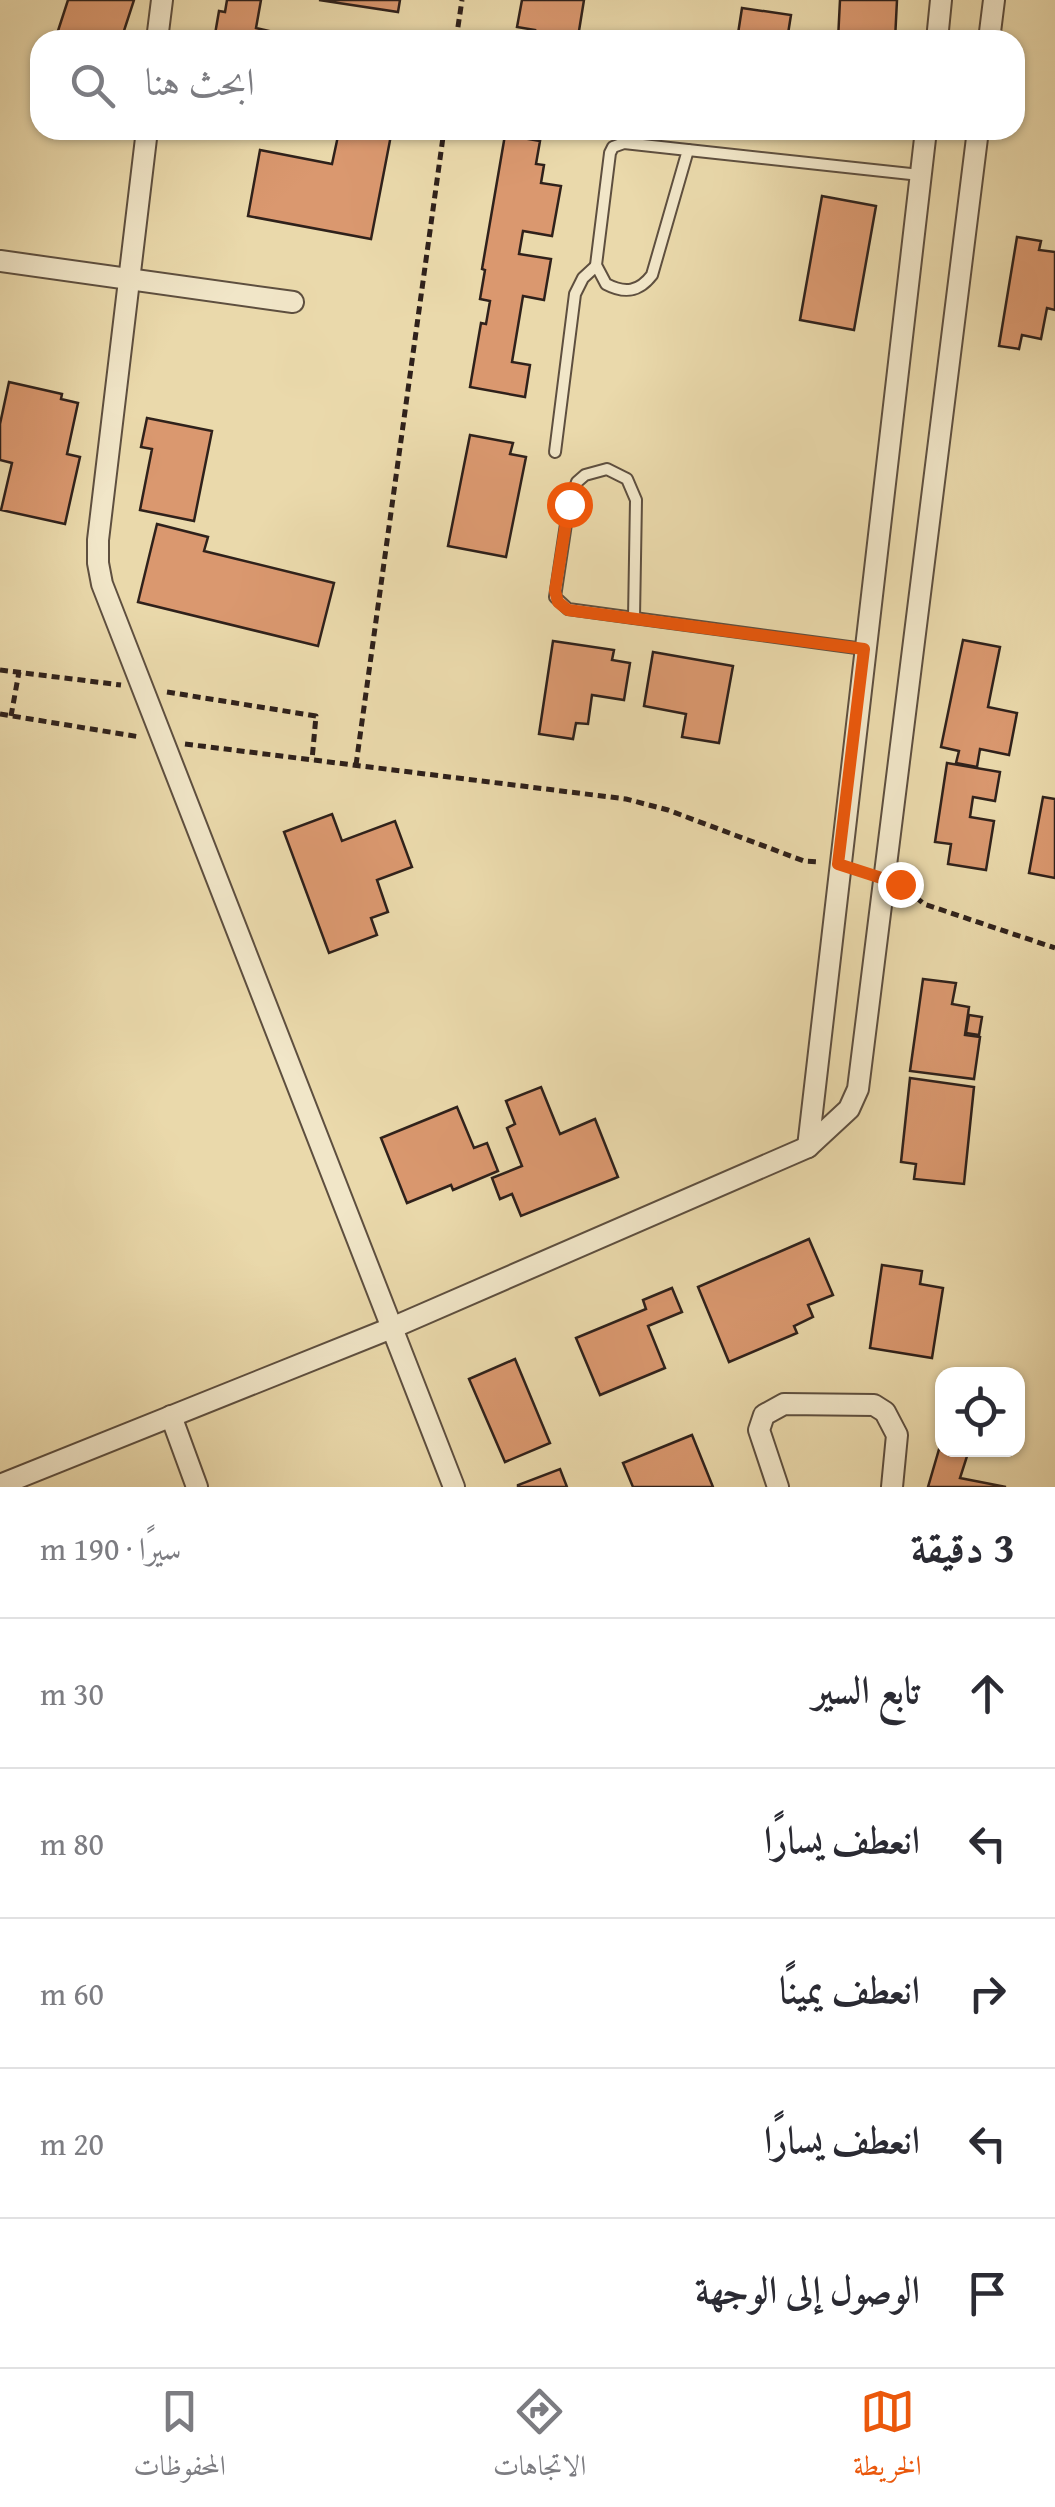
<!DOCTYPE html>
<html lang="ar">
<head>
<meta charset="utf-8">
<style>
  body { margin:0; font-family:"Gentium Book Plus",Amiri,serif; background:#f7f7f7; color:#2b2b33; direction:rtl }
  .controls { position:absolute; right:30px; bottom:30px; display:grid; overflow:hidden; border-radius:20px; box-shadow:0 2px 8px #0004 }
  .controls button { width:90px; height:90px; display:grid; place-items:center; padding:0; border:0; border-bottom:2px solid #e1e1e2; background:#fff; color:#2b2b33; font:50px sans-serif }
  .stop { position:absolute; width:30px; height:30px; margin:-22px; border:8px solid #ea580c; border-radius:50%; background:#fff }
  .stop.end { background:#ea580c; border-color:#fff; box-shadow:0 2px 10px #0008 }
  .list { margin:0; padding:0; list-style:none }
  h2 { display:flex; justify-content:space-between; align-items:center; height:130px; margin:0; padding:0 40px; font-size:42px }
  h2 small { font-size:32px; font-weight:400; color:#7c7c81 }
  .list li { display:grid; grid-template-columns:65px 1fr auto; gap:30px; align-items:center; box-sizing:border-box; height:150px; padding:0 40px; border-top:2px solid #e1e1e2 }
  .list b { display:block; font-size:38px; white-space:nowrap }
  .list em { font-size:32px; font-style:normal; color:#7c7c81 }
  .icon { flex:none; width:55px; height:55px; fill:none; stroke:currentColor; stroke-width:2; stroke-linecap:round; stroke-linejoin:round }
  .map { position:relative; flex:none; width:1055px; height:1487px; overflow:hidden; direction:ltr }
  .search { position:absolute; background:#fff; box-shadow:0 2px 8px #0004; left:30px; right:30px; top:30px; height:110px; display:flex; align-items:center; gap:25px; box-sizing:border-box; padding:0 35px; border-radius:30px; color:#7c7c81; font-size:38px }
  .sheet { height:880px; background:#fff }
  nav { display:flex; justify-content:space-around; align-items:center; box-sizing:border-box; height:140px; border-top:2px solid #e1e1e2; background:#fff; font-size:28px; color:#7c7c81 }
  nav a { display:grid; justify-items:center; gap:5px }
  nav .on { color:#ea580c }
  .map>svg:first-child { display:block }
  .building { fill:#da986f; stroke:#2f211b; stroke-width:2.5 }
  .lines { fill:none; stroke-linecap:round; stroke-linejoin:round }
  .lane-casing { stroke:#5e4f3f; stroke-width:14 }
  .street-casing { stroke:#5e4f3f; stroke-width:24 }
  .path { stroke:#2f211b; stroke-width:5; stroke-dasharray:8 5; stroke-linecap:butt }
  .lane { stroke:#f1e6c8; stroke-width:10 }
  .street { stroke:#f1e6c8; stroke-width:20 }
  .route { stroke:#ea580c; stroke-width:12 }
</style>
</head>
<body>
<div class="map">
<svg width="1055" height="1487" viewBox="0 0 1055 1487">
  <rect width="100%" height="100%" fill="#ead9ab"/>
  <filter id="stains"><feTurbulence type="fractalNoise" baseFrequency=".002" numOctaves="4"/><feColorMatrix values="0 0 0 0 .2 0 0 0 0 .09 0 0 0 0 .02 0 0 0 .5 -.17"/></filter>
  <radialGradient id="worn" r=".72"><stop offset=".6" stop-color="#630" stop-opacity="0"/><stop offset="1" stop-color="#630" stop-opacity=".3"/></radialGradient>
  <g class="building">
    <polygon points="68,0 134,0 121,40 55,40"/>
    <polygon points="227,0 261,0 256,28 269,31 268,40 214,40 219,11 225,12"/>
    <polygon points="319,0 400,0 398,12"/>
    <polygon points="522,0 584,0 578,37 593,40 533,40 535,30 517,27"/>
    <polygon points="840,0 897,0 895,40 838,40"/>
    <polygon points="742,8 791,15 787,40 737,40"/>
    <polygon points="316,130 392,130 371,239 248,216 260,150 332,164 338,136"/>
    <polygon points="505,135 540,141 536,164 544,165 541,183 561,186 552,236 523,231 519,254 551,259 544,300 523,296 512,362 530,365 525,397 470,387 481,323 486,324 490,301 480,299 485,270 482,269"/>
    <polygon points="822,196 876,206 854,330 800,320"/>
    <polygon points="1017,237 1041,241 1039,250 1055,252 1055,310 1047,308 1041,339 1022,335 1019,349 999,346"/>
    <polygon points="9,382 62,394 61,399 78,403 67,454 80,457 65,524 1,510 12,463 0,460 0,424"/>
    <polygon points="147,418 212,431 194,521 140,510 152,449 141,447"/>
    <polygon points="470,435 513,443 510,454 526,457 506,557 448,546"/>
    <polygon points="157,524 208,537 204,551 334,583 318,646 138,602"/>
    <polygon points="963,640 1000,647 988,707 1017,713 1009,755 980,749 977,767 956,763 959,751 941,747"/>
    <polygon points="553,641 614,650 612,660 630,663 624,700 592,695 588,724 576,723 573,739 539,734"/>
    <polygon points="653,652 733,666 719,743 682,737 686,714 644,706"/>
    <polygon points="947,763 1000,772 995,801 973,797 970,817 994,821 986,870 948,864 951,844 935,842"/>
    <polygon points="1043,797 1055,799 1055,878 1029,873"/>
    <polygon points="332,814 342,841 395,821 412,867 377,880 388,912 371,918 377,935 329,953 284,832"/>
    <polygon points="923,979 956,983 952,1004 969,1007 965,1035 980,1037 974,1079 910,1071"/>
    <polygon points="969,1015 982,1017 979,1035 966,1033"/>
    <polygon points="910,1078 974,1087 964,1184 914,1179 916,1164 901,1162"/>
    <polygon points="541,1087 560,1134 595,1119 618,1177 521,1216 512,1194 500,1199 492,1178 522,1166 507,1128 515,1124 506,1101"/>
    <polygon points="457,1107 474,1148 487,1143 498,1171 453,1190 451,1185 407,1203 381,1138"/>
    <polygon points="809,1239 833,1295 808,1305 813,1317 794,1326 797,1333 729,1362 698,1287"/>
    <polygon points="882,1265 922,1271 920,1284 943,1288 932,1358 870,1348"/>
    <polygon points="672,1288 682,1312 648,1326 665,1368 600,1395 576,1338 646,1309 643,1300"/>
    <polygon points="515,1359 550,1443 505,1462 469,1379"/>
    <polygon points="692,1435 713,1487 633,1487 623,1463"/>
    <polygon points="942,1439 942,1450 969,1450 960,1478 1006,1487 928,1487"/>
    <polygon points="560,1469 567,1487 518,1487 518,1485"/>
  </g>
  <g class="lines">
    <g class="lane-casing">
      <g id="lane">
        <path d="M624,143L688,150L652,275C639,292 625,294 606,284L596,265L610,153L613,147Z"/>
        <polyline points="688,150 920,175"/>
        <polyline points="555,452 575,294 583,278 596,266"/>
        <polygon points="607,469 627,479 636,500 634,618 568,609 555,597 569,504 577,482 585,475"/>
        <polyline points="634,618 864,649"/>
      </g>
    </g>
    <g class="street-casing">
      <g id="street">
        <polyline points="157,40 162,0"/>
        <polyline points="937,40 941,0"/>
        <polyline points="989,40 994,0"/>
        <polyline points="147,130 98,540 98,563 102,584 454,1487"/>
        <polyline points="0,261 293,302"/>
        <polyline points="808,1147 926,130"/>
        <polyline points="171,1416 197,1487"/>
        <polyline points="0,1485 394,1327 808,1147 849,1109 858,1089 978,130"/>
        <polyline points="778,1487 759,1430 764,1415 784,1404 874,1405 885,1412 897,1435 892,1487"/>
      </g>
    </g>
    <g class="path">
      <polyline points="456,40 462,0"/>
      <polyline points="0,670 121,685"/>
      <polyline points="167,692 316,716 312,760"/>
      <polyline points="0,714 140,737"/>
      <polyline points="11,716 19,672"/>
      <polyline points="185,744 626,799 668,810 804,861 820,862"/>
      <polyline points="356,765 444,130"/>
      <polyline points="906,889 924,904 1055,948"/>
    </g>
    <use href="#lane" class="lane"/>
    <use href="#street" class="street"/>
  </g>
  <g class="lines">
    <polyline class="route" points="569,504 555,591 558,602 568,610 864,649 838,864 900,884"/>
  </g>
  <rect width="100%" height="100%" filter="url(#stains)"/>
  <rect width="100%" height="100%" fill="url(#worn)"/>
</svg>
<div class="controls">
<button><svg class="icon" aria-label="locate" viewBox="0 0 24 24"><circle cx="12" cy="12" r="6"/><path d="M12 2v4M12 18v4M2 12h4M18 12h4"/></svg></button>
</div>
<div class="stop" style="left:569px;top:504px"></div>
<div class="stop end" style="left:900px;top:884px"></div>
<div class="search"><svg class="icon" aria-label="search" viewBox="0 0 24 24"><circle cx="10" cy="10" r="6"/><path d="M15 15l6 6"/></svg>ابحث هنا</div>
</div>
<section class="sheet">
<h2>3 دقيقة<small>سيرًا · 190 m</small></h2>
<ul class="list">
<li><svg class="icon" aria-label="ahead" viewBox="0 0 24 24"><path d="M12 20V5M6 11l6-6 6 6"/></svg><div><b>تابع السير</b></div><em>30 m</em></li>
<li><svg class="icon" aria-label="left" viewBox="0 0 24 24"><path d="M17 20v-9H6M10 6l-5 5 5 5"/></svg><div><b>انعطف يسارًا</b></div><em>80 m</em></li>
<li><svg class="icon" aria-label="right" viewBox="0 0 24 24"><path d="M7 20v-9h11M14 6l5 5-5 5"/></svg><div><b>انعطف يمينًا</b></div><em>60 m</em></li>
<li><svg class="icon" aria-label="left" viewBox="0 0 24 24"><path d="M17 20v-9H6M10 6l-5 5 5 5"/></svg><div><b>انعطف يسارًا</b></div><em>20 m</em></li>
<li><svg class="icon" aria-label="arrive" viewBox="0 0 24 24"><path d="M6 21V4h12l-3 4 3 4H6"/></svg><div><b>الوصول إلى الوجهة</b></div></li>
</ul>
</section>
<nav>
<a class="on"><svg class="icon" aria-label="map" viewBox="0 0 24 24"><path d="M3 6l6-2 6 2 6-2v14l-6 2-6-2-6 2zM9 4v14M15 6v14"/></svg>الخريطة</a>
<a><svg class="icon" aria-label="directions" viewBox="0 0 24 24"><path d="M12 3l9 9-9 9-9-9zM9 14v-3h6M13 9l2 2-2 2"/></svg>الاتجاهات</a>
<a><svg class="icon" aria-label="saved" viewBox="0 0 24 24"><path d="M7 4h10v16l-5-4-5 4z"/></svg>المحفوظات</a>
</nav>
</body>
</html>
